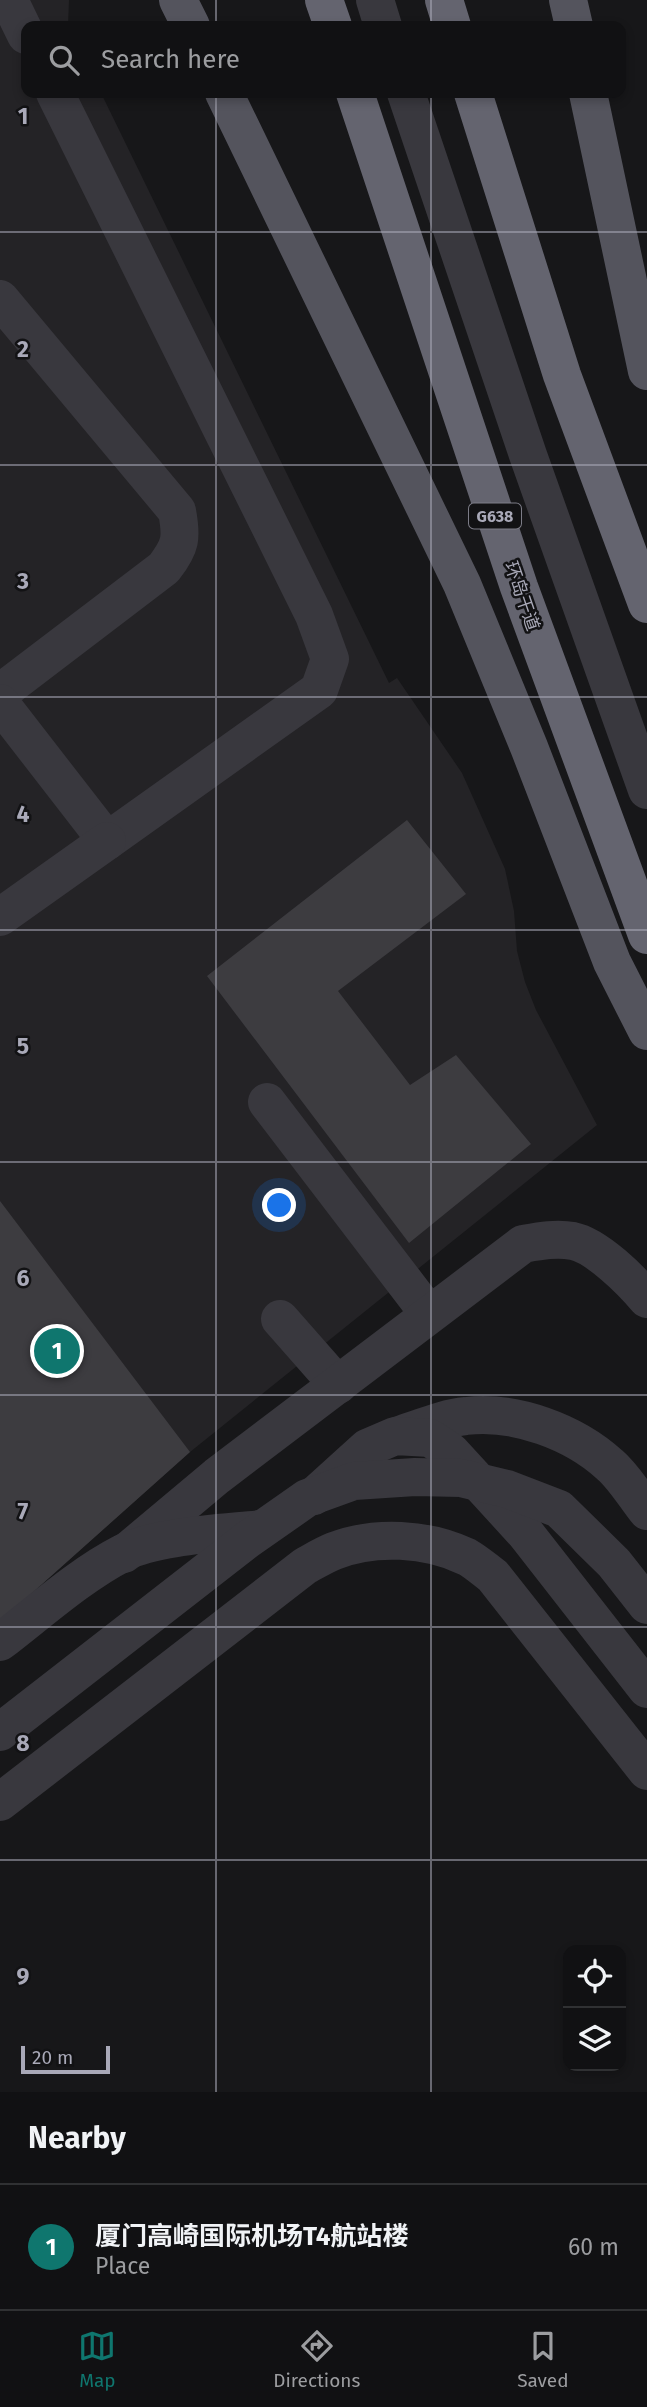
<!DOCTYPE html>
<html lang="en">
<head>
<meta charset="utf-8">
<style>
  body { margin:0; font-family:"Fira Sans","Noto Sans SC",sans-serif; background:#1e1f21; color:#f1f3f6 }
  .controls { position:absolute; right:21px; bottom:21px; display:grid; overflow:hidden; border-radius:14px; box-shadow:0 4px 10px #0003 }
  .controls button { width:63px; height:63px; display:grid; place-items:center; padding:0; border:0; border-bottom:2px solid #303133; background:#111113; color:#f1f3f6; font:35px sans-serif }
  .scale { position:absolute; left:21px; bottom:18px; width:89px; box-sizing:border-box; padding-left:7px; border:4px solid #a9a9b8; border-top:0; font-size:19px; line-height:24px; white-space:nowrap; color:#a9a9b8; -webkit-text-stroke:5px #121214; paint-order:stroke }
  .you { position:absolute; left:280px; top:1206px; width:24px; height:24px; margin:-18px; border:5px solid #fff; border-radius:50%; background:#1a73e8; box-shadow:0 0 0 10px #1a73e833 }
  .badge { display:grid; place-items:center; width:46px; height:46px; border-radius:50%; background:#0f766e; color:#fff; font-size:23px; font-weight:700 }
  .pin { position:absolute; translate:-50% -50%; border:4px solid #fff; box-shadow:0 2px 7px #0006 }
  .list { margin:0; padding:0; list-style:none }
  h2 { display:flex; justify-content:space-between; align-items:center; height:91px; margin:0; padding:0 28px; font-size:30px }
  h2 small { font-size:23px; font-weight:400; color:#9c9da0 }
  .list li { display:grid; grid-template-columns:46px 1fr auto; gap:21px; align-items:center; box-sizing:border-box; height:126px; padding:0 28px; border-top:2px solid #303133 }
  .list b { display:block; font-size:26px; white-space:nowrap }
  .list p { margin:0; font-size:23px; white-space:nowrap; color:#9c9da0 }
  .list em { font-size:23px; font-style:normal; color:#9c9da0 }
  .icon { flex:none; width:38px; height:38px; fill:none; stroke:currentColor; stroke-width:2; stroke-linecap:round; stroke-linejoin:round }
  .map { position:relative; flex:none; width:647px; height:2092px; overflow:hidden }
  .search { position:absolute; background:#111113; box-shadow:0 4px 10px #0003; left:21px; right:21px; top:21px; height:77px; display:flex; align-items:center; gap:18px; box-sizing:border-box; padding:0 24px; border-radius:14px; color:#9c9da0; font-size:26px }
  .sheet { height:217px; background:#111113 }
  nav { display:flex; justify-content:space-around; align-items:center; box-sizing:border-box; height:98px; border-top:2px solid #303133; background:#111113; font-size:19px; color:#9c9da0 }
  nav a { display:grid; justify-items:center; gap:4px }
  nav .on { color:#0f766e }
  .map>svg:first-child { display:block }
  .built { fill:#242326 }
  .building { fill:#3d3c40 }
  .lines { fill:none; stroke-linecap:round; stroke-linejoin:round }
  .minor { stroke:#39383e; stroke-width:38 }
  .major { stroke:#54545d; stroke-width:38 }
  .highway { stroke:#64646f; stroke-width:38 }
  .minor-bridge { stroke:#39383e; stroke-width:38 }
  .grid { fill:none; stroke:#a9a9b8; stroke-width:2; stroke-opacity:0.55 }
  .labels { text-anchor:middle; dominant-baseline:central; stroke-width:5; stroke-linejoin:round; paint-order:stroke }
  .shield { fill:#121214; stroke:#7c7c87; stroke-width:2 }
  .shield-label { font-size:16px; font-weight:bold; fill:#a9a9b8 }
  .street-label { font-size:18px; fill:#a9a9b8; stroke:#121214 }
  .grid-label { font-size:23px; text-anchor:middle; font-weight:bold; fill:#a9a9b8; stroke:#121214; stroke-width:5; stroke-linejoin:round; paint-order:stroke }
</style>
</head>
<body>
<div class="map">
<svg width="647" height="2092" viewBox="0 0 647 2092">
  <rect width="100%" height="100%" fill="#171719"/>
  <polygon class="built" points="0,0 69,0 68,26 26,26 26,93 101,93 389,683 397,678 462,773 505,869 514,911 517,951 525,982 536,1010 597,1125 190,1452 31,1594 0,1624"/>
  <g class="building">
    <polygon points="407,820 466,894 338,991 410,1085 456,1055 531,1144 409,1243 207,976"/>
    <polygon points="0,1201 190,1452 31,1594 0,1624"/>
  </g>
  <g class="lines">
    <g class="minor">
      <polyline points="9,0 26,35"/>
      <polyline points="375,0 383,26"/>
      <polyline points="406,93 528,455 647,790"/>
      <path d="M0,299L177,511C182,538 181,546 164,568L0,693"/>
      <polyline points="0,703 107,841 319,690 330,659 314,615 55,93"/>
      <polyline points="0,917 107,841"/>
      <polyline points="267,1102 429,1314"/>
      <polyline points="280,1319 338,1385"/>
      <path d="M399,1435C421,1428 444,1418 466,1416C515,1410 574,1432 610,1465C624,1477 635,1496 647,1511"/>
      <polyline points="314,1496 367,1448 395,1436 430,1438 451,1452 526,1534 647,1689"/>
      <path d="M124,1554L217,1476L523,1244C540,1241 556,1238 573,1241C597,1246 631,1280 647,1299"/>
      <path d="M0,1802L305,1566C314,1561 324,1555 334,1551C375,1535 427,1538 467,1557C476,1562 485,1570 493,1576L647,1771"/>
    </g>
    <g class="major">
      <polyline points="178,0 191,26"/>
      <polyline points="568,0 574,26"/>
      <polyline points="224,93 462,584 529,747 612,962 647,1031"/>
      <polyline points="588,93 647,371"/>
    </g>
    <g class="highway">
      <polyline points="324,0 333,26"/>
      <polyline points="444,0 452,26"/>
      <polyline points="355,93 519,587 647,935"/>
      <polyline points="473,93 562,375 647,604"/>
    </g>
    <g class="minor-bridge">
      <path d="M0,1642C38,1613 80,1575 123,1553C154,1536 224,1533 261,1529"/>
      <polyline points="0,1732 247,1540 307,1498 354,1481 415,1477 461,1478 507,1489 559,1509 614,1563 647,1605"/>
    </g>
  </g>
  <path class="grid" d="M216,0V26M431,0V26M216,93V2092M431,93V2092M0,232H647M0,465H647M0,697H647M0,930H647M0,1162H647M0,1395H647M0,1627H647M0,1860H647"/>
  <g class="labels">
    <rect class="shield" x="469" y="503.5" width="52" height="25" rx="5"/>
    <g class="shield-label">
      <text x="495" y="516">G638</text>
    </g>
    <g class="street-label">
      <text transform="translate(522 596) rotate(71)">环岛干道</text>
    </g>
  </g>
  <g class="grid-label">
    <text x="23" y="124">1</text>
    <text x="23" y="357">2</text>
    <text x="23" y="589">3</text>
    <text x="23" y="822">4</text>
    <text x="23" y="1054">5</text>
    <text x="23" y="1286">6</text>
    <text x="23" y="1519">7</text>
    <text x="23" y="1751">8</text>
    <text x="23" y="1984">9</text>
  </g>
</svg>
<div class="controls">
<button><svg class="icon" aria-label="locate" viewBox="0 0 24 24"><circle cx="12" cy="12" r="6"/><path d="M12 2v4M12 18v4M2 12h4M18 12h4"/></svg></button>
<button><svg class="icon" aria-label="layers" viewBox="0 0 24 24"><path d="M12 4l9 5-9 5-9-5zM3 14l9 5 9-5"/></svg></button>
</div>
<div class="scale">20 m</div>
<div class="you"></div>
<div class="pin badge" style="left:57px;top:1351px">1</div>
<div class="search"><svg class="icon" aria-label="search" viewBox="0 0 24 24"><circle cx="10" cy="10" r="6"/><path d="M15 15l6 6"/></svg>Search here</div>
</div>
<section class="sheet">
<h2>Nearby<small></small></h2>
<ul class="list">
<li><span class="badge">1</span><div><b>厦门高崎国际机场T4航站楼</b><p>Place</p></div><em>60 m</em></li>
</ul>
</section>
<nav>
<a class="on"><svg class="icon" aria-label="map" viewBox="0 0 24 24"><path d="M3 6l6-2 6 2 6-2v14l-6 2-6-2-6 2zM9 4v14M15 6v14"/></svg>Map</a>
<a><svg class="icon" aria-label="directions" viewBox="0 0 24 24"><path d="M12 3l9 9-9 9-9-9zM9 14v-3h6M13 9l2 2-2 2"/></svg>Directions</a>
<a><svg class="icon" aria-label="saved" viewBox="0 0 24 24"><path d="M7 4h10v16l-5-4-5 4z"/></svg>Saved</a>
</nav>
</body>
</html>
